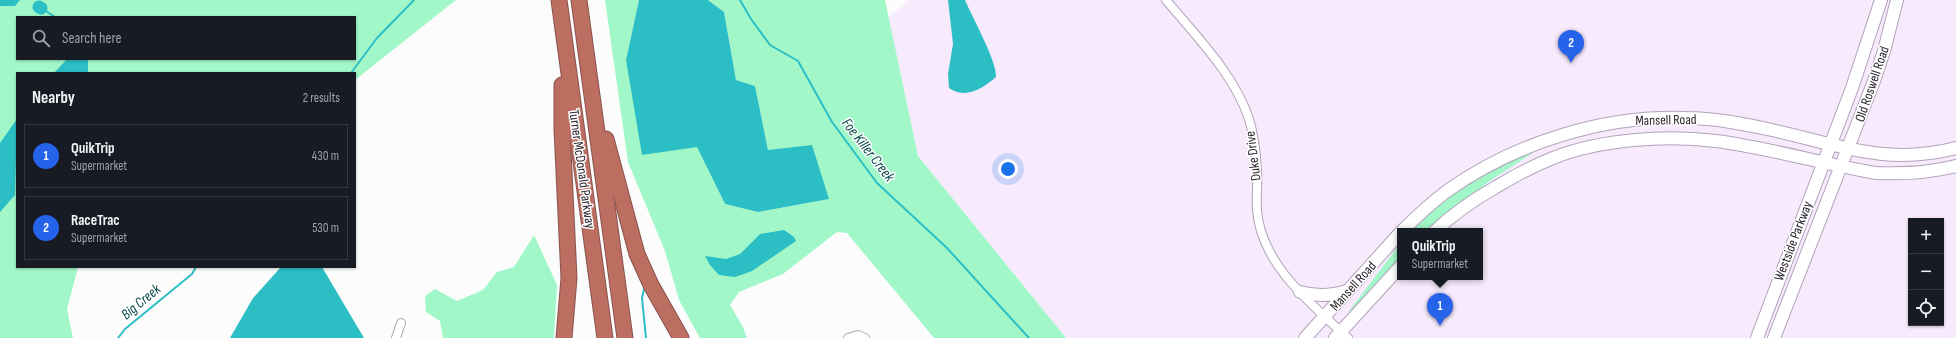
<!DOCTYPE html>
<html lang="en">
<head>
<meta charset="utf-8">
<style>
  body { margin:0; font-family:"Sofia Sans Condensed",sans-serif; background:#242831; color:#f1f3f6 }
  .controls { position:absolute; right:12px; bottom:12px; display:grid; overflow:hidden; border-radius:0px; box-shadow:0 1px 3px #0004 }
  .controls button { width:36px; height:36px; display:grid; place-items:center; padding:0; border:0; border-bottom:1px solid #363941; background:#171b24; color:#f1f3f6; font:20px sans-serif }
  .you { position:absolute; left:1008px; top:169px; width:14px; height:14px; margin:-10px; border:3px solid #fff; border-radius:50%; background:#1a73e8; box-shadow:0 0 0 6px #1a73e833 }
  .badge { display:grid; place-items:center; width:26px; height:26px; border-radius:50%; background:#2563eb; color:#fff; font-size:13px; font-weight:700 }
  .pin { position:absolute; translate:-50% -33px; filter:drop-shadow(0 1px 2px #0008) }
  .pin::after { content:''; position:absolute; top:21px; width:14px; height:12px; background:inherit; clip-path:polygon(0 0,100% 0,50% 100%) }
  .popup { position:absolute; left:1397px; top:228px; width:86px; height:52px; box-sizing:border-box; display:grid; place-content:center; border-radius:0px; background:#171b24; filter:drop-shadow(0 1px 3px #0005); font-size:13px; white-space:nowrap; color:#9ea1a6 }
  .popup b { font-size:15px; color:#f1f3f6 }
  .popup::after { content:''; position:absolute; left:50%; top:100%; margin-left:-8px; border:8px solid transparent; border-top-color:#171b24 }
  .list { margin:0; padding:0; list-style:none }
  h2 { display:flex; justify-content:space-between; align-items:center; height:52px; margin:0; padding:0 16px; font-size:17px }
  h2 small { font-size:13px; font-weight:400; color:#9ea1a6 }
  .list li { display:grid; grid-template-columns:26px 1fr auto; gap:12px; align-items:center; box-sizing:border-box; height:64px; margin:0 8px 8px; padding:0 8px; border:1px solid #363941; border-radius:0px }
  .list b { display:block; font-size:15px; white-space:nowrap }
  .list p { margin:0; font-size:13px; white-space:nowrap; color:#9ea1a6 }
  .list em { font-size:13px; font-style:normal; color:#9ea1a6 }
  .icon { flex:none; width:22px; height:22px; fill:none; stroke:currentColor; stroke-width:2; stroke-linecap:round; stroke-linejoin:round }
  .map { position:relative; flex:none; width:1956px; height:338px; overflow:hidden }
  .search { position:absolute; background:#171b24; box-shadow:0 1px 3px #0004; left:16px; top:16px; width:340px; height:44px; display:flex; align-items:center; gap:10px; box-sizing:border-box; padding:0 14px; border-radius:0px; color:#9ea1a6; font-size:15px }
  .panel { position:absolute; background:#171b24; box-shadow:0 1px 3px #0004; left:16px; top:72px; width:340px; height:196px; border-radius:0px }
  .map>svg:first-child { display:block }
  .built { fill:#f7eafd; fill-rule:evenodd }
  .green { fill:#a2f7c8; fill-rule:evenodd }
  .water { fill:#2bbfc5 }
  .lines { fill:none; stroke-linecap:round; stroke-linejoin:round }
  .stream { stroke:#2bbfc5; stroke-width:2 }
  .river { stroke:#2bbfc5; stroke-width:13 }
  .street-casing { stroke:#b2a2ba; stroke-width:10 }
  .secondary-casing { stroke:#b2a2ba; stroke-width:14 }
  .highway-casing { stroke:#89544f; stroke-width:17 }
  .street { stroke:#fff; stroke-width:8 }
  .secondary { stroke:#fff; stroke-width:12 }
  .highway { stroke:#bc6e61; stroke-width:15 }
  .labels { text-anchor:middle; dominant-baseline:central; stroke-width:3; stroke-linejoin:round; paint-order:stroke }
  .street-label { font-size:14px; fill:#2b242e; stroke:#fff }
  .water-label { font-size:15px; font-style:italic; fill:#09484b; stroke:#fff }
</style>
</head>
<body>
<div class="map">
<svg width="1956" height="338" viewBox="0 0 1956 338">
  <rect width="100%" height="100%" fill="#fcfcfc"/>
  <path class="built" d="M909,0H1956V338H1066L918,156L888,17ZM1911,221H1941V323H1911ZM1400,231H1480V277H1400Z"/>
  <g class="green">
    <path d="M0,0H456L355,80V73H17V267H78L67,309L73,338H0ZM17,17H355V59H17Z"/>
    <polygon points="605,0 639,0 626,60 697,147 725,204 758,212 829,199 768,150 755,86 736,80 724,12 708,0 885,0 918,156 1066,338 934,338 847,233 837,232 783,274 739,292 730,305 743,327 747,338 700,338 679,300 665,251 628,162"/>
    <path d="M1532,151L1533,153L1488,182L1430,231H1410C1425,215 1442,200 1459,188C1482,172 1508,162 1532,151Z"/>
    <polygon points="534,235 557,285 554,338 443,338 440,321 426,312 425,296 435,289 457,301 483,290 497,272 514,267"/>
    <polygon points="1400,244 1400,262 1351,312 1349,311 1352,307"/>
  </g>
  <g class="water">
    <polygon points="0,0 20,0 15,6 0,6"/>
    <polygon points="639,0 708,0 724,12 736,80 755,86 768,150 812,145 829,199 758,212 725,204 697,147 642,155 626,60"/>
    <path d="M948,0H965C972,17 997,61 996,77C983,88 966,100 949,88L948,74L953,44Z"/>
    <polygon points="67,59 88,59 88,73 54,73"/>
    <polygon points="17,119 15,195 0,212 0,143"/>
    <polygon points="784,230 794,237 796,241 752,271 735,277 719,275 710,265 705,256 726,259 740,254 760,234"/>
    <polygon points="281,267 322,267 364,338 230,338 253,298"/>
  </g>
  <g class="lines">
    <g class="stream">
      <polyline points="740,0 751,19 770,45 798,61 832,122 877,183 947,248 1029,338"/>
      <polyline points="41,8 55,17"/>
      <polyline points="351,73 377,38 414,0"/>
      <polyline points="644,289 642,298 646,338"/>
      <polyline points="118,338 125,329 192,274 196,267"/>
    </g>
    <polyline class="river" points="39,7 41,8"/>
    <g class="street-casing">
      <g id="street">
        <path d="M1166,0C1196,36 1234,74 1249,119C1254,135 1256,154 1257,170C1258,183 1256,197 1257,210C1261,264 1311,304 1348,338"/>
        <polyline points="396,338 401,323"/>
        <polyline points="848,338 858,335 865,338"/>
      </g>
    </g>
    <g class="secondary-casing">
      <g id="secondary">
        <path d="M1402,231C1416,217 1431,203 1447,191C1515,143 1603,115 1686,118C1715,118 1744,124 1772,130C1839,145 1886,166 1956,148"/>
        <path d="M1435,231C1453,214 1475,199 1496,187C1514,176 1533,166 1553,158C1600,139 1666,135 1716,141C1770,148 1823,164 1876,173C1904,174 1929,173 1956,166"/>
        <path d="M1300,292C1317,297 1331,296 1347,291"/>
        <polyline points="1305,338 1400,233"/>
        <polyline points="1335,338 1400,267"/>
        <polyline points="1757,338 1852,88 1881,0"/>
        <polyline points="1774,338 1874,81 1884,51 1897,0"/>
      </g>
    </g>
    <g class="highway-casing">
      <g id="highway">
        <polyline points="559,0 605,338"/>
        <polyline points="579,0 625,338"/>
        <polyline points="562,85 562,129 569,278 564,338"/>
        <polyline points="606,139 637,254 651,285 681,338"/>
      </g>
    </g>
    <use href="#street" class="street"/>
    <use href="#secondary" class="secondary"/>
    <use href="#highway" class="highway"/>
  </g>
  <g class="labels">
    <g class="street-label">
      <text transform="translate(1872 84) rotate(-71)">Old Roswell Road</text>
      <text transform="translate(1666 120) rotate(-1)">Mansell Road</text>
      <text transform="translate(1253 156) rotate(-97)">Duke Drive</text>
      <text transform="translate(582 169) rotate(82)">Turner McDonald Parkway</text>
      <text transform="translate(1793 241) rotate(-69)">Westside Parkway</text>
      <text transform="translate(1353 286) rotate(-48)">Mansell Road</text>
    </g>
    <g class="water-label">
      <text transform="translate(868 150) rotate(52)">Foe Killer Creek</text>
      <text transform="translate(141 302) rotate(-40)">Big Creek</text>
    </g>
  </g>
</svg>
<div class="controls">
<button>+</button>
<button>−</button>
<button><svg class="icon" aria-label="locate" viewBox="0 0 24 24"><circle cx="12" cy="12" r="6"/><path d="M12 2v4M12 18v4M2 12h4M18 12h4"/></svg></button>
</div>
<div class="you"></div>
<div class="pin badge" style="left:1440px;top:326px">1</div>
<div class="popup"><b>QuikTrip</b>Supermarket</div>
<div class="pin badge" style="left:1571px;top:63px">2</div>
<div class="search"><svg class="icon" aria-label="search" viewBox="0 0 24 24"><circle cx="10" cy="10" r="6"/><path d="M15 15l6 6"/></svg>Search here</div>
<section class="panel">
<h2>Nearby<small>2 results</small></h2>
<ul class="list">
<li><span class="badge">1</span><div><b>QuikTrip</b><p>Supermarket</p></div><em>430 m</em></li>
<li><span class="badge">2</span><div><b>RaceTrac</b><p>Supermarket</p></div><em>530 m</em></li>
</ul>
</section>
</div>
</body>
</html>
